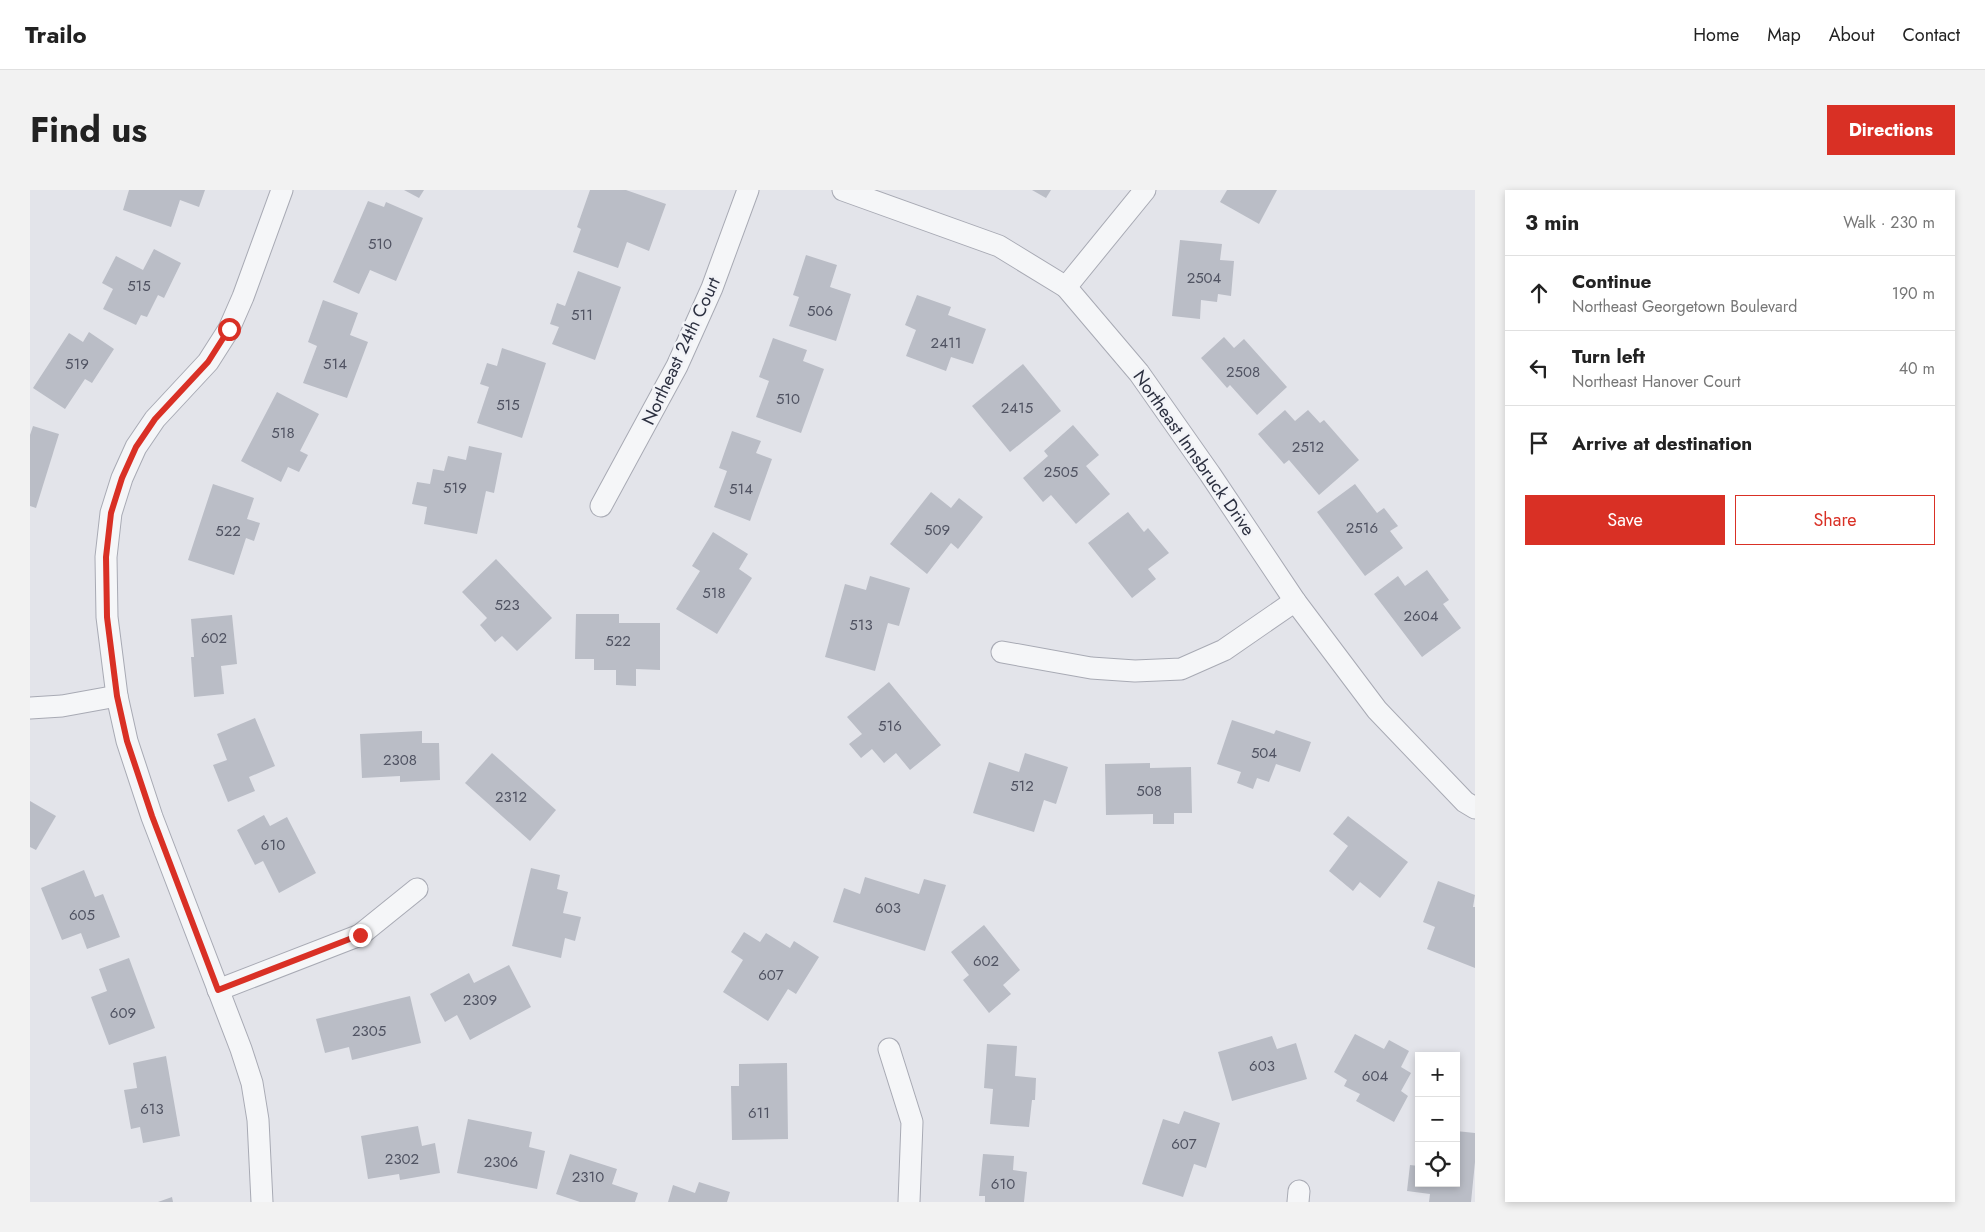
<!DOCTYPE html>
<html lang="en">
<head>
<meta charset="utf-8">
<style>
  body { margin:0; font-family:Jost,sans-serif; background:#f2f2f2; color:#222 }
  .controls { position:absolute; right:15px; bottom:15px; display:grid; overflow:hidden; border-radius:0px; box-shadow:0 2px 8px #0003 }
  .controls button { width:45px; height:45px; display:grid; place-items:center; padding:0; border:0; border-bottom:1px solid #e0e0e0; background:#fff; color:#222; font:25px sans-serif }
  .stop { position:absolute; width:15px; height:15px; margin:-11px; border:4px solid #d93025; border-radius:50%; background:#fff }
  .stop.end { background:#d93025; border-color:#fff; box-shadow:0 1px 5px #0008 }
  .list { margin:0; padding:0; list-style:none }
  h2 { display:flex; justify-content:space-between; align-items:center; height:65px; margin:0; padding:0 20px; font-size:21px }
  h2 small { font-size:16px; font-weight:400; color:#767676 }
  .list li { display:grid; grid-template-columns:32px 1fr auto; gap:15px; align-items:center; box-sizing:border-box; height:75px; padding:0 20px; border-top:1px solid #e0e0e0 }
  .list b { display:block; font-size:19px; white-space:nowrap }
  .list p { margin:0; font-size:16px; white-space:nowrap; color:#767676 }
  .list em { font-size:16px; font-style:normal; color:#767676 }
  .actions { display:flex; gap:10px; padding:15px 20px }
  .actions a { flex:1; padding:11px 0; border:1px solid #d93025; border-radius:0px; text-align:center; font-size:18px; color:#d93025 }
  .actions .main { background:#d93025; color:#fff }
  .icon { flex:none; width:28px; height:28px; fill:none; stroke:currentColor; stroke-width:2; stroke-linecap:round; stroke-linejoin:round }
  .map { position:relative; flex:none; width:1445px; height:1012px; overflow:hidden; border-radius:0px }
  header { display:flex; align-items:center; gap:30px; box-sizing:border-box; height:70px; padding:0 25px; background:#fff; border-bottom:1px solid #e0e0e0 }
  header strong { font-size:24px }
  nav { display:flex; gap:28px; margin-inline-start:auto; font-size:18px }
  .intro { display:flex; align-items:center; justify-content:space-between; box-sizing:border-box; height:120px; padding:0 30px }
  h1 { margin:0; font-size:35px }
  .button { padding:12px 22px; border-radius:0px; background:#d93025; color:#fff; font-size:18px; font-weight:700 }
  main { display:flex; gap:30px; padding:0 30px }
  aside { flex:1; background:#fff; border-radius:0px; box-shadow:0 2px 8px #0003 }
  .map>svg:first-child { display:block }
  .building { fill:#babdc6 }
  .lines { fill:none; stroke-linecap:round; stroke-linejoin:round }
  .street-casing { stroke:#a8aab4; stroke-width:23 }
  .street { stroke:#f5f6f8; stroke-width:21 }
  .route { stroke:#d93025; stroke-width:6 }
  .labels { text-anchor:middle; dominant-baseline:central; stroke-width:5; stroke-linejoin:round; paint-order:stroke }
  .number-label { font-size:15px; fill:#505362 }
  .street-label { font-size:18px; fill:#2c3040; stroke:#f2f3f7 }
</style>
</head>
<body>
<header>
<strong>Trailo</strong>
<nav><a>Home</a><a>Map</a><a>About</a><a>Contact</a></nav>
</header>
<div class="intro"><h1>Find us</h1><a class="button">Directions</a></div>
<main>
<div class="map">
<svg width="1445" height="1012" viewBox="0 0 1445 1012">
  <rect width="100%" height="100%" fill="#e3e4ea"/>
  <g class="building">
    <polygon points="99,0 175,0 169,17 150,10 141,37 93,20"/>
    <polygon points="374,0 394,0 389,8"/>
    <polygon points="560,0 596,0 636,14 619,61 597,52 588,78 543,62 551,39 547,37"/>
    <polygon points="1002,0 1021,0 1016,8"/>
    <polygon points="1197,0 1247,0 1229,34 1190,12"/>
    <polygon points="338,11 354,17 356,12 393,28 366,91 340,80 329,104 303,92"/>
    <polygon points="1150,50 1192,54 1190,70 1204,71 1201,106 1188,104 1187,112 1171,110 1170,129 1142,126"/>
    <polygon points="124,59 151,73 134,108 128,105 117,127 111,125 106,135 73,119 83,99 72,93 86,66 113,80"/>
    <polygon points="776,65 807,75 800,97 821,104 806,151 759,136 769,107 763,105"/>
    <polygon points="548,81 591,97 565,170 522,154 529,137 520,134 527,113 535,116"/>
    <polygon points="887,105 921,117 918,125 956,139 943,174 921,167 916,181 876,166 886,140 875,135"/>
    <polygon points="293,110 328,123 320,145 338,152 317,208 273,193 287,156 278,152"/>
    <polygon points="59,142 84,159 62,193 55,189 35,219 3,198 39,143 53,152"/>
    <polygon points="1194,147 1204,158 1214,149 1257,197 1227,225 1200,195 1197,198 1171,168"/>
    <polygon points="743,148 777,160 773,171 794,179 771,243 726,227 739,191 729,187"/>
    <polygon points="472,158 516,173 492,248 447,233 459,197 450,194 457,173 467,176"/>
    <polygon points="993,174 1031,221 980,262 942,216"/>
    <polygon points="247,202 289,224 270,261 278,265 269,282 258,277 251,292 211,271"/>
    <polygon points="1255,220 1265,231 1278,220 1290,233 1294,230 1329,270 1289,305 1259,270 1254,274 1228,244"/>
    <polygon points="1043,235 1069,265 1056,276 1080,304 1046,334 1021,305 1013,312 993,288 1018,266 1014,261"/>
    <polygon points="3,236 29,244 6,318 0,316 0,245"/>
    <polygon points="702,241 731,251 726,263 742,269 720,331 684,317 697,281 689,278"/>
    <polygon points="439,256 472,263 464,303 456,301 447,344 394,334 397,317 382,314 387,292 400,294 403,279 414,281 418,266 436,270"/>
    <polygon points="183,294 224,308 217,329 230,333 224,351 216,348 204,385 158,370"/>
    <polygon points="1325,294 1347,323 1354,318 1368,336 1360,341 1373,358 1335,386 1287,322"/>
    <polygon points="901,302 921,318 929,308 953,327 928,359 921,353 897,384 860,354"/>
    <polygon points="1098,322 1114,342 1118,338 1139,363 1118,379 1126,389 1102,408 1058,353"/>
    <polygon points="683,342 718,364 709,379 722,388 687,444 646,419 670,381 662,376"/>
    <polygon points="466,369 522,428 487,461 472,446 465,452 450,435 457,428 432,402"/>
    <polygon points="1397,380 1419,410 1413,414 1431,438 1392,467 1344,404 1368,386 1375,396"/>
    <polygon points="840,386 880,398 869,436 858,433 845,481 795,467 815,394 836,400"/>
    <polygon points="546,424 589,424 589,433 630,433 630,480 606,479 606,496 586,495 586,480 564,480 564,469 545,469"/>
    <polygon points="202,425 207,474 191,476 194,504 164,507 161,467 164,467 161,429"/>
    <polygon points="859,492 911,555 880,580 866,563 854,573 842,559 831,568 819,554 832,544 817,527"/>
    <polygon points="225,528 245,576 219,587 225,601 198,612 183,575 197,570 187,544"/>
    <polygon points="1202,530 1244,544 1246,540 1281,552 1270,582 1246,574 1239,592 1227,588 1223,599 1207,593 1211,582 1187,574"/>
    <polygon points="392,541 392,553 409,553 410,590 370,592 370,586 332,588 330,544"/>
    <polygon points="462,563 526,620 500,651 435,593"/>
    <polygon points="995,563 1038,577 1026,614 1014,610 1004,642 943,623 959,572 989,582"/>
    <polygon points="1120,573 1120,578 1161,577 1162,623 1144,623 1144,634 1123,634 1123,624 1076,625 1075,574"/>
    <polygon points="0,611 26,626 6,660 0,657"/>
    <polygon points="234,625 240,636 257,627 286,683 249,703 233,671 225,675 207,640"/>
    <polygon points="1318,626 1378,672 1350,708 1330,692 1323,701 1299,681 1318,656 1303,644"/>
    <polygon points="501,678 530,685 527,699 538,702 533,723 551,727 545,751 535,748 531,768 482,756"/>
    <polygon points="54,680 65,707 73,704 90,747 57,759 51,743 32,750 11,698"/>
    <polygon points="835,687 889,704 894,689 916,695 895,761 803,732 814,698 830,704"/>
    <polygon points="1408,691 1445,705 1443,717 1445,717 1445,778 1397,759 1405,737 1393,732"/>
    <polygon points="954,735 990,780 973,795 981,804 959,823 933,790 939,785 921,762"/>
    <polygon points="714,742 730,752 736,743 760,758 764,751 789,767 766,804 758,799 738,831 693,802 713,770 701,762"/>
    <polygon points="99,768 125,838 79,855 61,807 77,801 69,779"/>
    <polygon points="479,775 501,817 440,850 427,825 415,832 400,804 439,783 444,793"/>
    <polygon points="380,806 391,853 322,870 319,857 295,863 286,829"/>
    <polygon points="1325,844 1354,859 1359,850 1379,861 1371,877 1381,883 1371,901 1378,906 1364,932 1326,911 1330,904 1314,896 1317,890 1304,882"/>
    <polygon points="1242,846 1247,859 1266,853 1277,889 1202,911 1188,862"/>
    <polygon points="957,854 987,856 985,886 1006,888 1005,910 1002,910 999,937 960,934 963,899 954,898"/>
    <polygon points="136,866 150,946 113,953 110,937 101,939 94,900 107,898 103,873"/>
    <polygon points="757,873 758,949 702,950 701,896 709,896 709,874"/>
    <polygon points="1154,921 1190,933 1176,978 1164,974 1153,1007 1112,994 1133,929 1149,934"/>
    <polygon points="438,929 502,942 499,957 515,961 507,999 427,983"/>
    <polygon points="388,936 392,956 405,953 410,983 370,990 369,984 338,989 331,946"/>
    <polygon points="1426,941 1445,943 1445,972 1441,1012 1399,1012 1400,1004 1377,1001 1380,975 1389,976 1389,993 1426,993"/>
    <polygon points="540,964 587,979 582,994 608,1003 605,1012 550,1012 526,1004"/>
    <polygon points="953,964 984,966 983,980 997,982 994,1012 955,1012 955,1006 949,1006"/>
    <polygon points="669,992 700,1002 697,1012 638,1012 643,995 665,1003"/>
    <polygon points="142,1007 143,1012 128,1012"/>
  </g>
  <g class="lines">
    <g class="street-casing">
      <g id="street">
        <polyline points="813,0 969,56 1036,97 1109,183 1180,284 1265,411 1347,520 1435,612 1445,618"/>
        <polyline points="1036,97 1115,0"/>
        <polyline points="571,316 647,176 682,98 718,0"/>
        <polyline points="972,462 1061,478 1105,481 1151,479 1194,460 1265,411"/>
        <polyline points="0,518 32,516 87,506"/>
        <polyline points="188,800 330,745 387,699"/>
        <polyline points="859,859 882,932 879,1012"/>
        <polyline points="232,1012 228,930 222,893 211,859 122,627 97,551 87,506 77,427 76,367 81,323 92,288 106,257 125,229 178,172 199,139 213,107 252,0"/>
        <polyline points="1268,1012 1269,1001"/>
      </g>
    </g>
    <use href="#street" class="street"/>
  </g>
  <g class="lines">
    <polyline class="route" points="199,139 178,172 125,229 106,257 92,288 81,323 76,367 77,427 87,506 97,551 122,626 188,800 330,745"/>
  </g>
  <g class="labels">
    <g class="number-label">
      <text x="350" y="54">510</text>
      <text x="1174" y="88">2504</text>
      <text x="109" y="96">515</text>
      <text x="790" y="121">506</text>
      <text x="552" y="125">511</text>
      <text x="916" y="153">2411</text>
      <text x="47" y="174">519</text>
      <text x="305" y="174">514</text>
      <text x="1213" y="182">2508</text>
      <text x="758" y="209">510</text>
      <text x="478" y="215">515</text>
      <text x="987" y="218">2415</text>
      <text x="253" y="243">518</text>
      <text x="1278" y="257">2512</text>
      <text x="1031" y="282">2505</text>
      <text x="425" y="298">519</text>
      <text x="711" y="299">514</text>
      <text x="1332" y="338">2516</text>
      <text x="907" y="340">509</text>
      <text x="198" y="341">522</text>
      <text x="684" y="403">518</text>
      <text x="477" y="415">523</text>
      <text x="1391" y="426">2604</text>
      <text x="831" y="435">513</text>
      <text x="184" y="448">602</text>
      <text x="588" y="451">522</text>
      <text x="860" y="536">516</text>
      <text x="1234" y="563">504</text>
      <text x="370" y="570">2308</text>
      <text x="992" y="596">512</text>
      <text x="1119" y="601">508</text>
      <text x="481" y="607">2312</text>
      <text x="243" y="655">610</text>
      <text x="858" y="718">603</text>
      <text x="52" y="725">605</text>
      <text x="956" y="771">602</text>
      <text x="741" y="785">607</text>
      <text x="450" y="810">2309</text>
      <text x="93" y="823">609</text>
      <text x="339" y="841">2305</text>
      <text x="1232" y="876">603</text>
      <text x="1345" y="886">604</text>
      <text x="122" y="919">613</text>
      <text x="729" y="923">611</text>
      <text x="1154" y="954">607</text>
      <text x="372" y="969">2302</text>
      <text x="471" y="972">2306</text>
      <text x="558" y="987">2310</text>
      <text x="973" y="994">610</text>
    </g>
    <g class="street-label">
      <text transform="translate(651 161) rotate(-65)">Northeast 24th Court</text>
      <text transform="translate(1164 263) rotate(55)">Northeast Innsbruck Drive</text>
    </g>
  </g>
</svg>
<div class="controls">
<button>+</button>
<button>−</button>
<button><svg class="icon" aria-label="locate" viewBox="0 0 24 24"><circle cx="12" cy="12" r="6"/><path d="M12 2v4M12 18v4M2 12h4M18 12h4"/></svg></button>
</div>
<div class="stop" style="left:199px;top:139px"></div>
<div class="stop end" style="left:330px;top:745px"></div>
</div>
<aside>
<h2>3 min<small>Walk · 230 m</small></h2>
<ul class="list">
<li><svg class="icon" aria-label="ahead" viewBox="0 0 24 24"><path d="M12 20V5M6 11l6-6 6 6"/></svg><div><b>Continue</b><p>Northeast Georgetown Boulevard</p></div><em>190 m</em></li>
<li><svg class="icon" aria-label="left" viewBox="0 0 24 24"><path d="M17 20v-9H6M10 6l-5 5 5 5"/></svg><div><b>Turn left</b><p>Northeast Hanover Court</p></div><em>40 m</em></li>
<li><svg class="icon" aria-label="arrive" viewBox="0 0 24 24"><path d="M6 21V4h12l-3 4 3 4H6"/></svg><div><b>Arrive at destination</b></div></li>
</ul>
<div class="actions"><a class="main">Save</a><a>Share</a></div>
</aside>
</main>
</body>
</html>
